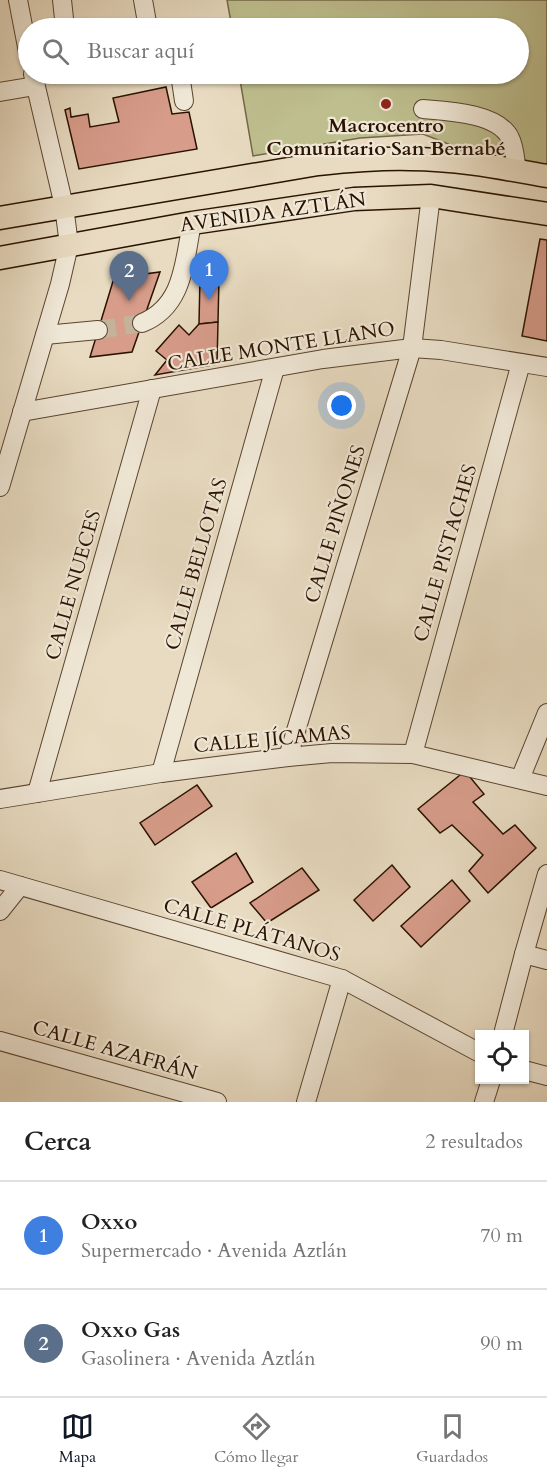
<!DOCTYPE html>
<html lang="es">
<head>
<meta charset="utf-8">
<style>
  body { margin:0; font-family:Cardo,serif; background:#f6f6f6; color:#222 }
  .controls { position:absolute; right:18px; bottom:18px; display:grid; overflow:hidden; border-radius:0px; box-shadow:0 2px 4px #0004 }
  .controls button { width:54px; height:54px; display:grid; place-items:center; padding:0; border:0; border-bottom:2px solid #e0e0e0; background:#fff; color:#222; font:30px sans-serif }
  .you { position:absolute; left:342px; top:406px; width:21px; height:21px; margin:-15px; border:4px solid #fff; border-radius:50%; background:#1a73e8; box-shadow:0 0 0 9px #1a73e833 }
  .badge { display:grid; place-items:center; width:39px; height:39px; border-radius:50%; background:#111827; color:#fff; font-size:20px; font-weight:700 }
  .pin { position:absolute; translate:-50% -50px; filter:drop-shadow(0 2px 3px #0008) }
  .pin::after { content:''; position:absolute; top:32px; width:21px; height:18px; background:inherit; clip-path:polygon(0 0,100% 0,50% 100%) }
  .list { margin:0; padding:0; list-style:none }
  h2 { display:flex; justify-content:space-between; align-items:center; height:78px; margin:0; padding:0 24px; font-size:26px }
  h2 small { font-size:20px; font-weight:400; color:#767676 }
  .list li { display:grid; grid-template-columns:39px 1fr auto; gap:18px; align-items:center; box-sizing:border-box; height:108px; padding:0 24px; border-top:2px solid #e0e0e0 }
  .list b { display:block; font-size:22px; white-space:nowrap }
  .list p { margin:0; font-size:20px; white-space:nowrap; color:#767676 }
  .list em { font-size:20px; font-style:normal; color:#767676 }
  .icon { flex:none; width:33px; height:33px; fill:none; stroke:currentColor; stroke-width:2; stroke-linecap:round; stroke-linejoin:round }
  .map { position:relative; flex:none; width:547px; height:1102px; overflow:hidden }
  .search { position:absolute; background:#fff; box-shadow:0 2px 4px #0004; left:18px; right:18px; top:18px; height:66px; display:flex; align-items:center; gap:15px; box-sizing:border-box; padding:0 21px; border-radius:33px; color:#767676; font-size:22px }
  .sheet { height:294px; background:#fff }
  nav { display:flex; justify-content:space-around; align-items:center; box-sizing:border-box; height:84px; border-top:2px solid #e0e0e0; background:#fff; font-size:16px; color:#767676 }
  nav a { display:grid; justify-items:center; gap:3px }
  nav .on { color:#111827 }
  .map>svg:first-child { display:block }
  .green { fill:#bebe8e; stroke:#746847; stroke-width:1.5 }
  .building { fill:#d79c8a; stroke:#2a1200; stroke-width:1.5 }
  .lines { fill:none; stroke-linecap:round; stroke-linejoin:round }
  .minor-tunnel { stroke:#c2b39a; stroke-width:18; stroke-dasharray:18 9; stroke-linecap:butt }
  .minor-casing { stroke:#5a4430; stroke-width:20 }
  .major-casing { stroke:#2a1200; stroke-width:25 }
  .minor { stroke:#f0e8d7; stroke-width:18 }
  .major { stroke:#e8dbc1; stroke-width:22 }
  .poi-dot { fill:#8f2418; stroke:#f0e8d7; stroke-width:2 }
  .labels { text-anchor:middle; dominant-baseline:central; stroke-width:4.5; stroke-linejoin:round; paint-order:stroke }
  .poi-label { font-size:20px; font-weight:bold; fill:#2a1200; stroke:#f0e8d7 }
  .street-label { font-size:20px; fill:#2a1200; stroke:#f0e8d7 }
</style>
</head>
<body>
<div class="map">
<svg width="547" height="1102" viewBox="0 0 547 1102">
  <rect width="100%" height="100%" fill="#e8dbc1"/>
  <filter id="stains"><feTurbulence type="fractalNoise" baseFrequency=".00333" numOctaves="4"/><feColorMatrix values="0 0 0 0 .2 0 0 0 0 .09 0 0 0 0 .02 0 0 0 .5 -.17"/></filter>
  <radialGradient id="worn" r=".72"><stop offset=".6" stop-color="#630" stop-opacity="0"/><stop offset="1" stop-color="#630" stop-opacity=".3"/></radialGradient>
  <polygon class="green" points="227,0 547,0 547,176 517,171 423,134 360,138 253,156 239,74 518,74 518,28 232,28"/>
  <g class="building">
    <polygon points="166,87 172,114 189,112 197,149 79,169 65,110 70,108 71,117 88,114 90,127 119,122 113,98"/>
    <polygon points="540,239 547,240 547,341 522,336"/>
    <polygon points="160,272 132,352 90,357 114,278"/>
    <polygon points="200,277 219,277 218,322 199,324"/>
    <polygon points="218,322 217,364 155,375 167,360 156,351 179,325 189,335 199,324"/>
    <polygon points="465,771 484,794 473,802 503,834 515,825 536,848 488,893 469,871 483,855 452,825 440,833 418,809"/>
    <polygon points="197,785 212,806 155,845 140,823"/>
    <polygon points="236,853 253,882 211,908 192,882"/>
    <polygon points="392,865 410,887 373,921 354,900"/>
    <polygon points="302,868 319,890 267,923 250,903"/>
    <polygon points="452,880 470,901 421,947 401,926"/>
  </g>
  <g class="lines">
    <polyline class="minor-tunnel" points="98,330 142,323"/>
    <g class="minor-casing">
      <g id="minor">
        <polyline points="18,0 28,52"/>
        <polyline points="62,0 65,28"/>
        <polyline points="143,0 148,28"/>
        <polyline points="180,74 184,101"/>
        <polyline points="0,92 35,86"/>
        <path d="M423,109C447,111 498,113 510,138C515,147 515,161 517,171"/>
        <path d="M142,323C184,306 184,262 192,223"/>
        <polyline points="45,335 98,330"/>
        <polyline points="22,412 323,359 412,348 441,350 547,367"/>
        <polyline points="0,487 60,284 69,245 64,206 33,74"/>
        <polyline points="413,754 521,363"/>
        <polyline points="288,757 412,348 431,196"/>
        <polyline points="161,773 275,368"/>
        <polyline points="520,779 547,713"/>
        <polyline points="37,793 152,389"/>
        <polyline points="0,799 161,773 288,757 332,753 413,754 547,786"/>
        <polyline points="0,880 342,979 480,1053"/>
        <polyline points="0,911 20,886"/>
        <polyline points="524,954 547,960"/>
        <polyline points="503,1034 524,954 547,874"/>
        <polyline points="0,1041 217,1102"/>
        <polyline points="524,1070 547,1076"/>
        <polyline points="306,1102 342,979"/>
        <polyline points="484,1102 491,1080"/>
      </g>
    </g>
    <g class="major-casing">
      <g id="major">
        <path d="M0,218L318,164C348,161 379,158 410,159C456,159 502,168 547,176"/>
        <polyline points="0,258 192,223 354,199 431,196 547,214"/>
      </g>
    </g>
    <use href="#minor" class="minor"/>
    <use href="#major" class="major"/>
  </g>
  <circle class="poi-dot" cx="386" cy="104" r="6"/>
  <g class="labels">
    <g class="poi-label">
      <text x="386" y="125">Macrocentro<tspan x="386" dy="23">Comunitario San Bernabé</tspan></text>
    </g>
    <g class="street-label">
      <text transform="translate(273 212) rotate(-8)">AVENIDA AZTLÁN</text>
      <text transform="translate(281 346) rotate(-9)">CALLE MONTE LLANO</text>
      <text transform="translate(335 524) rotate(-73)">CALLE PIÑONES</text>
      <text transform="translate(445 553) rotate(-74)">CALLE PISTACHES</text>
      <text transform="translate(196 564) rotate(-74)">CALLE BELLOTAS</text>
      <text transform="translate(73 585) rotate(-74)">CALLE NUECES</text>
      <text transform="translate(272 739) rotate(-5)">CALLE JÍCAMAS</text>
      <text transform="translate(252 930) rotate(16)">CALLE PLÁTANOS</text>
      <text transform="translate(115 1050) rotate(16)">CALLE AZAFRÁN</text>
    </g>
  </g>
  <rect width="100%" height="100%" filter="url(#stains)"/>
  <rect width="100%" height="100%" fill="url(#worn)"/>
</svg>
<div class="controls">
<button><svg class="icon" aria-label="locate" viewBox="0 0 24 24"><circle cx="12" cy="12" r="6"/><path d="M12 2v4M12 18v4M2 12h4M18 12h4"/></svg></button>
</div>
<div class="you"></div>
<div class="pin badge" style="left:209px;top:300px;background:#3f7fe0">1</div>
<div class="pin badge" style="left:129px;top:301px;background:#5c6f8a">2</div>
<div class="search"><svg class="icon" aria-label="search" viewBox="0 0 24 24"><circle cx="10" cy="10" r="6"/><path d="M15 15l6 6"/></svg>Buscar aquí</div>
</div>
<section class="sheet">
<h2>Cerca<small>2 resultados</small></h2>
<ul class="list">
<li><span class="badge" style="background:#3f7fe0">1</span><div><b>Oxxo</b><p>Supermercado · Avenida Aztlán</p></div><em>70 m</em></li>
<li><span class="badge" style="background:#5c6f8a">2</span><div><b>Oxxo Gas</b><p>Gasolinera · Avenida Aztlán</p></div><em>90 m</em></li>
</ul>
</section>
<nav>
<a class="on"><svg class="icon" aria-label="map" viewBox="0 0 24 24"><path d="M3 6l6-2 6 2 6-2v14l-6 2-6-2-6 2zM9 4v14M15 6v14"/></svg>Mapa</a>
<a><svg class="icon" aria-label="directions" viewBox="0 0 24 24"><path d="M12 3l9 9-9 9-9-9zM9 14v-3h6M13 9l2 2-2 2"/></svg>Cómo llegar</a>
<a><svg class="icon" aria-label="saved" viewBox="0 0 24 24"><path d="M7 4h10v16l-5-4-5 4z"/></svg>Guardados</a>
</nav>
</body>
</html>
